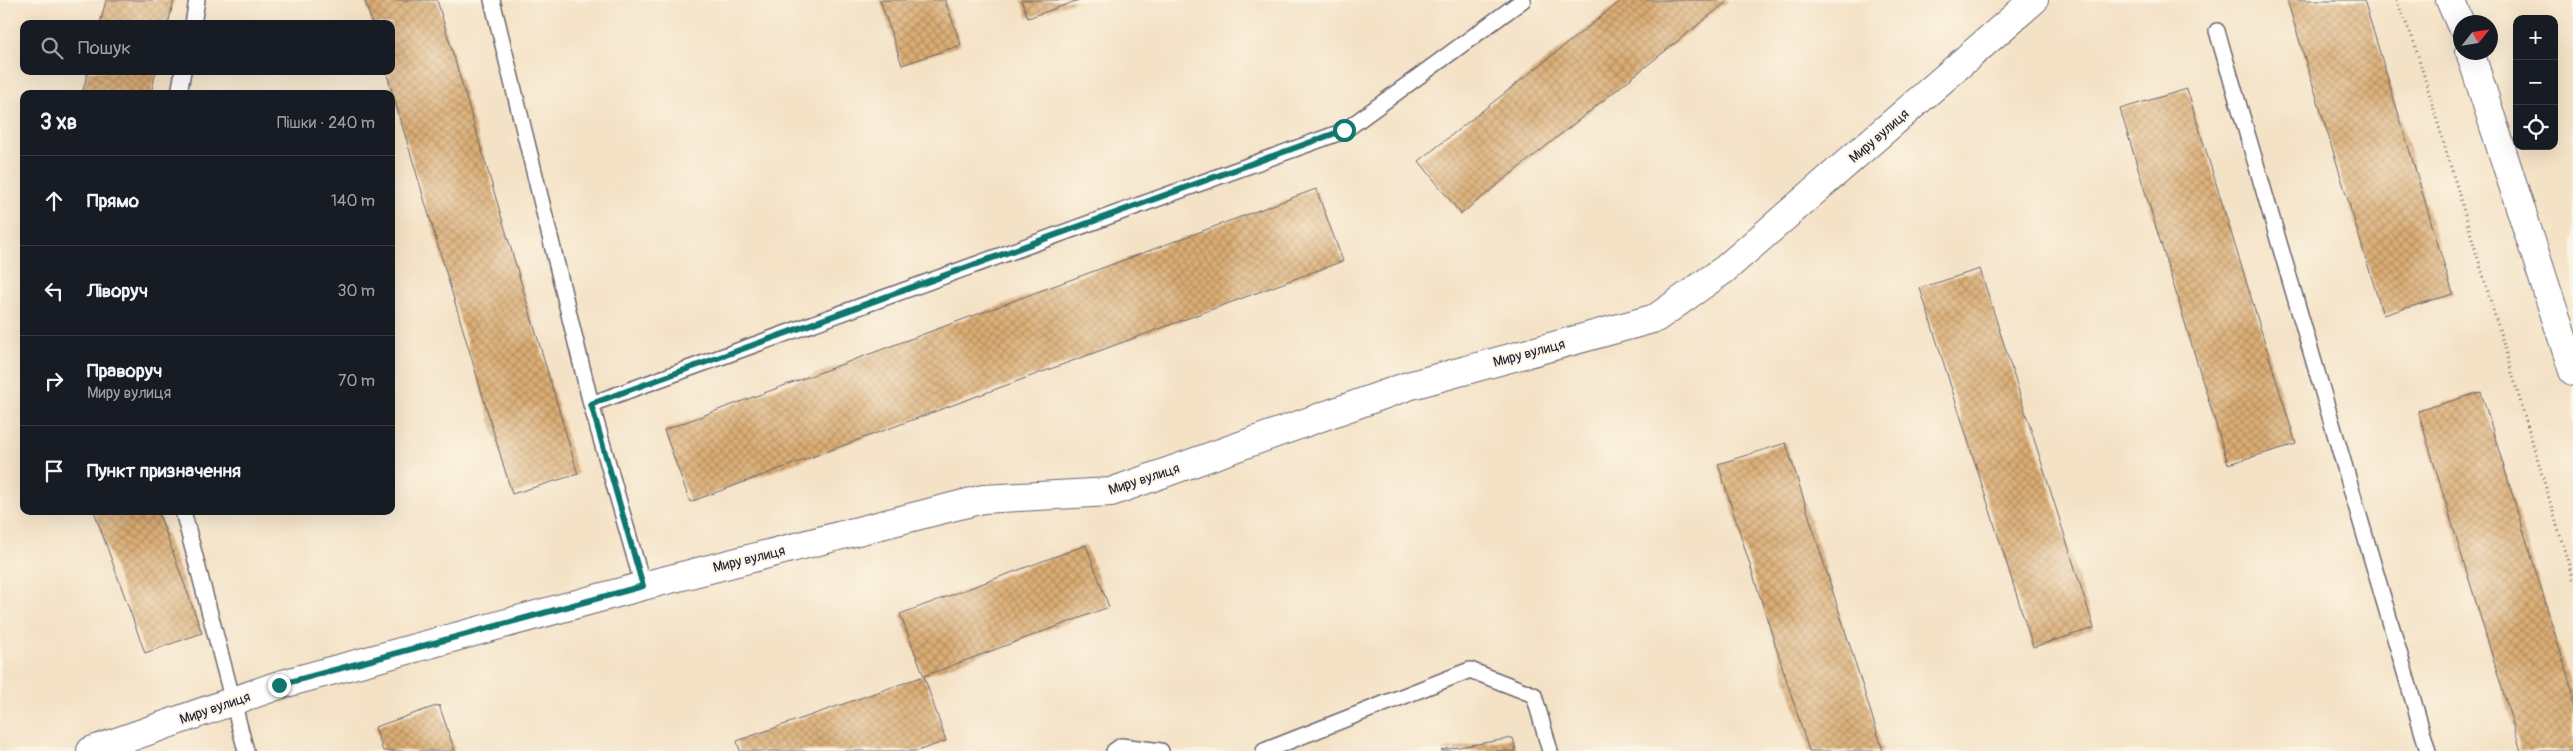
<!DOCTYPE html>
<html lang="uk">
<head>
<meta charset="utf-8">
<style>
  body { margin:0; font-family:Pangolin,sans-serif; background:#20242c; color:#f1f3f6 }
  .controls { position:absolute; right:15px; top:15px; display:grid; overflow:hidden; border-radius:10px; box-shadow:0 5px 20px #0002 }
  .controls button { width:45px; height:45px; display:grid; place-items:center; padding:0; border:0; border-bottom:1px solid #363941; background:#171b24; color:#f1f3f6; font:25px sans-serif }
  .compass { position:absolute; left:2453px; top:15px; width:45px; height:45px; border-radius:50%; background:#171b24; box-shadow:0 5px 20px #0002; rotate:60deg }
  .stop { position:absolute; width:15px; height:15px; margin:-11px; border:4px solid #0f766e; border-radius:50%; background:#fff }
  .stop.end { background:#0f766e; border-color:#fff; box-shadow:0 1px 5px #0008 }
  .list { margin:0; padding:0; list-style:none }
  h2 { display:flex; justify-content:space-between; align-items:center; height:65px; margin:0; padding:0 20px; font-size:21px }
  h2 small { font-size:16px; font-weight:400; color:#9ea1a6 }
  .list li { display:grid; grid-template-columns:32px 1fr auto; gap:15px; align-items:center; box-sizing:border-box; height:90px; padding:0 20px; border-top:1px solid #363941 }
  .list b { display:block; font-size:19px; white-space:nowrap }
  .list p { margin:0; font-size:16px; white-space:nowrap; color:#9ea1a6 }
  .list em { font-size:16px; font-style:normal; color:#9ea1a6 }
  .icon { flex:none; width:28px; height:28px; fill:none; stroke:currentColor; stroke-width:2; stroke-linecap:round; stroke-linejoin:round }
  .map { position:relative; flex:none; width:2573px; height:751px; overflow:hidden }
  .search { position:absolute; background:#171b24; box-shadow:0 5px 20px #0002; left:20px; top:20px; width:375px; height:55px; display:flex; align-items:center; gap:12px; box-sizing:border-box; padding:0 18px; border-radius:10px; color:#9ea1a6; font-size:19px }
  .panel { position:absolute; background:#171b24; box-shadow:0 5px 20px #0002; left:20px; top:90px; width:375px; height:425px; border-radius:10px }
  .map>svg:first-child { display:block }
  .building { fill:url(#building-cross-hatch) }
  .lines { fill:none; stroke-linecap:round; stroke-linejoin:round }
  .lane-casing { stroke:#6c656c; stroke-width:18 }
  .street-casing { stroke:#6c656c; stroke-width:30 }
  .secondary-casing { stroke:#6c656c; stroke-width:30 }
  .path { stroke:#6c656c; stroke-width:3; stroke-dasharray:1 4; stroke-linecap:butt }
  .lane { stroke:#fff; stroke-width:15 }
  .street { stroke:#fff; stroke-width:28 }
  .secondary { stroke:#fff; stroke-width:28 }
  .route { stroke:#0f766e; stroke-width:6 }
  .labels { text-anchor:middle; dominant-baseline:central; stroke-width:4; stroke-linejoin:round; paint-order:stroke }
  .street-label { font-size:14px; fill:#22223b; stroke:#fcf5e5 }
</style>
</head>
<body>
<div class="map">
<svg width="2573" height="751" viewBox="0 0 2573 751">
  <defs>
    <pattern id="building-cross-hatch" width="8" height="8" patternUnits="userSpaceOnUse" patternTransform="scale(1.25)"><rect width="8" height="8" fill="#dbad74"/><path d="M0 0l8 8M0 8l8-8" fill="none" stroke="#b18c60"/></pattern>
  </defs>
  <rect width="100%" height="100%" fill="#fcf5e5"/>
  <filter id="ink" filterUnits="userSpaceOnUse"><feTurbulence type="fractalNoise" baseFrequency=".02" numOctaves="2"/><feDisplacementMap in="SourceGraphic" scale="10" xChannelSelector="R" yChannelSelector="G"/><feConvolveMatrix kernelMatrix="1 2 1 2 8 2 1 2 1" color-interpolation-filters="sRGB"/></filter>
  <filter id="wash" filterUnits="userSpaceOnUse"><feTurbulence type="fractalNoise" baseFrequency=".0096" numOctaves="4" result="noise"/><feDisplacementMap in="SourceGraphic" scale="20" xChannelSelector="R" yChannelSelector="G"/><feGaussianBlur stdDeviation="1.12" result="paint"/><feColorMatrix in="noise" values="0 0 0 0 0 0 0 0 0 0 0 0 0 0 0 0 0 1.4 0 .05"/><feComposite in="paint" operator="in"/></filter>
  <g filter="url(#wash)">
    <rect width="100%" height="100%" fill="#f4e2c6"/>
    <g id="blocks">
      <g class="building">
        <polygon points="106,0 174,0 168,24 100,24"/>
        <polygon points="365,0 437,0 578,474 512,494 386,71 391,71 391,24 372,24"/>
        <polygon points="880,0 945,0 961,45 902,65"/>
        <polygon points="1021,0 1079,0 1028,18"/>
        <polygon points="1622,0 1729,0 1461,214 1419,161"/>
        <polygon points="2287,0 2364,0 2453,294 2383,315"/>
        <polygon points="88,71 156,71 151,94 82,94"/>
        <polygon points="2187,89 2296,444 2228,464 2120,109"/>
        <polygon points="1316,189 1343,261 690,502 664,430"/>
        <polygon points="1980,269 2094,628 2033,647 1920,288"/>
        <polygon points="2481,392 2573,693 2573,751 2521,751 2418,411"/>
        <polygon points="1786,443 1883,751 1809,751 1718,464"/>
        <polygon points="94,511 158,511 202,633 145,653"/>
        <polygon points="1086,545 1109,607 924,676 900,614"/>
        <polygon points="924,676 946,741 917,751 740,751 737,741"/>
        <polygon points="439,705 455,751 383,751 375,727"/>
        <polygon points="1513,738 1516,751 1442,751 1441,750"/>
      </g>
    </g>
  </g>
  <g filter="url(#ink)">
    <use href="#blocks" fill-opacity="0" stroke="#6c656c" stroke-width="1"/>
    <g class="lines">
      <g class="lane-casing">
        <g id="lane">
          <polyline points="492,0 591,404 1344,131 1523,0"/>
          <polyline points="193,24 197,0"/>
          <polyline points="2217,31 2428,751"/>
          <polyline points="179,94 183,71"/>
          <polyline points="591,404 643,586"/>
          <polyline points="183,511 246,751"/>
          <polyline points="1114,751 1121,746 1161,751"/>
          <polyline points="1264,751 1470,670 1534,695 1550,751"/>
        </g>
      </g>
      <g class="street-casing">
        <polyline id="street" points="91,751 279,685 643,586 983,499 1111,492 1408,386 1656,318 1725,269 2034,0"/>
      </g>
      <g class="secondary-casing">
        <g id="secondary">
          <polyline points="2450,0 2460,23"/>
          <polyline points="2470,52 2573,371"/>
        </g>
      </g>
      <polyline class="path" points="2396,0 2413,39 2573,579"/>
      <use href="#lane" class="lane"/>
      <use href="#street" class="street"/>
      <use href="#secondary" class="secondary"/>
    </g>
  </g>
  <g class="lines" filter="url(#ink)">
    <polyline class="route" points="279,685 643,586 591,404 1344,130"/>
  </g>
  <g class="labels">
    <g class="street-label">
      <text transform="translate(1879 136) rotate(-41)">Миру вулиця</text>
      <text transform="translate(1529 353) rotate(-15)">Миру вулиця</text>
      <text transform="translate(1144 479) rotate(-18)">Миру вулиця</text>
      <text transform="translate(749 559) rotate(-14)">Миру вулиця</text>
      <text transform="translate(215 708) rotate(-19)">Миру вулиця</text>
    </g>
  </g>
</svg>
<div class="controls">
<button>+</button>
<button>−</button>
<button><svg class="icon" aria-label="locate" viewBox="0 0 24 24"><circle cx="12" cy="12" r="6"/><path d="M12 2v4M12 18v4M2 12h4M18 12h4"/></svg></button>
</div>
<svg class="compass" viewBox="-18 -18 36 36"><path d="M0-13l5 13h-10z" fill="#e53935"/><path d="M0 13l5-13h-10z" fill="#9ea1a6"/></svg>
<div class="stop" style="left:1344px;top:130px"></div>
<div class="stop end" style="left:279px;top:685px"></div>
<div class="search"><svg class="icon" aria-label="search" viewBox="0 0 24 24"><circle cx="10" cy="10" r="6"/><path d="M15 15l6 6"/></svg>Пошук</div>
<section class="panel">
<h2>3 хв<small>Пішки · 240 m</small></h2>
<ul class="list">
<li><svg class="icon" aria-label="ahead" viewBox="0 0 24 24"><path d="M12 20V5M6 11l6-6 6 6"/></svg><div><b>Прямо</b></div><em>140 m</em></li>
<li><svg class="icon" aria-label="left" viewBox="0 0 24 24"><path d="M17 20v-9H6M10 6l-5 5 5 5"/></svg><div><b>Ліворуч</b></div><em>30 m</em></li>
<li><svg class="icon" aria-label="right" viewBox="0 0 24 24"><path d="M7 20v-9h11M14 6l5 5-5 5"/></svg><div><b>Праворуч</b><p>Миру вулиця</p></div><em>70 m</em></li>
<li><svg class="icon" aria-label="arrive" viewBox="0 0 24 24"><path d="M6 21V4h12l-3 4 3 4H6"/></svg><div><b>Пункт призначення</b></div></li>
</ul>
</section>
</div>
</body>
</html>
